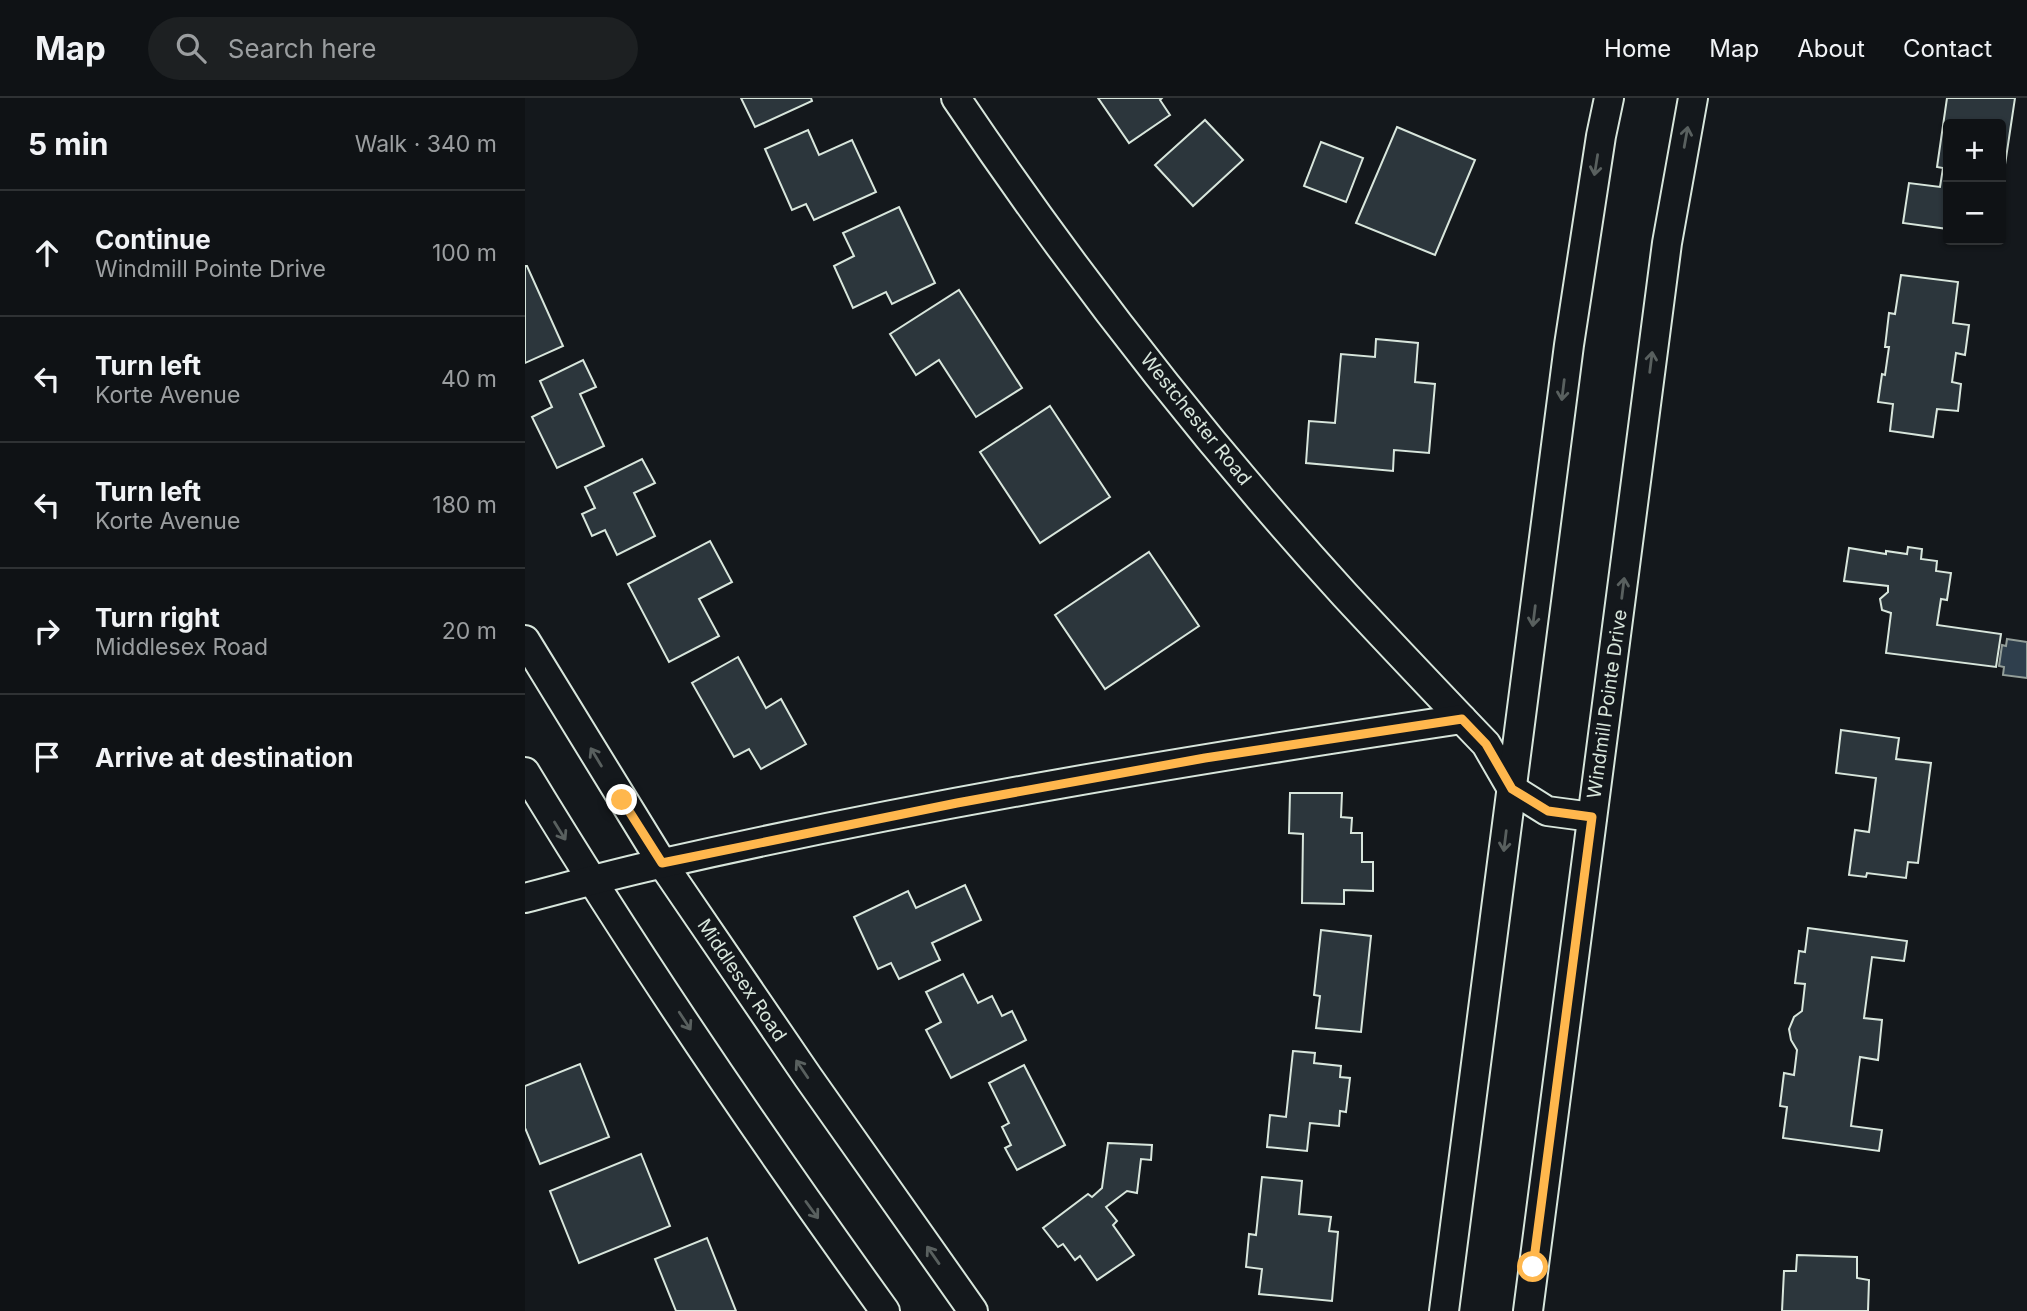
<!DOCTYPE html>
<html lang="en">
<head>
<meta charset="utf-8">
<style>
  body { margin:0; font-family:Inter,sans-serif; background:#1d2022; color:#f1f3f6 }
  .controls { position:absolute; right:21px; top:21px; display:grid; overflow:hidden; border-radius:7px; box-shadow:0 2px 5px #0004 }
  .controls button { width:63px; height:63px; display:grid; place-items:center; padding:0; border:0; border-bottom:2px solid #2f3234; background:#0f1215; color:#f1f3f6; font:35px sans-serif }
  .stop { position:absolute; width:21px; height:21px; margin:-16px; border:5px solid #ffb74d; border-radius:50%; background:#fff }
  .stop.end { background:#ffb74d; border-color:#fff; box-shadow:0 2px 7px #0008 }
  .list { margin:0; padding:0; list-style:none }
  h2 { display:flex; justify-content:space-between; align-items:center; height:91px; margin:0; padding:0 28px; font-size:30px }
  h2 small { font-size:23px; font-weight:400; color:#9b9ea0 }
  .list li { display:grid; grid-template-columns:46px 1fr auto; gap:21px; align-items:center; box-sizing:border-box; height:126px; padding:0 28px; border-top:2px solid #2f3234 }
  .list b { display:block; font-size:26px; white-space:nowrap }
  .list p { margin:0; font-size:23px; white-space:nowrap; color:#9b9ea0 }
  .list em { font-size:23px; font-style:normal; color:#9b9ea0 }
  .icon { flex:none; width:38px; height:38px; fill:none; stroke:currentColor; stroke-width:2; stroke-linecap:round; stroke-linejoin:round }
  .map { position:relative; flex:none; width:1502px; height:1213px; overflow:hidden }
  header { display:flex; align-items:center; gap:42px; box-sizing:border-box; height:98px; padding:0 35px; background:#0f1215; border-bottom:2px solid #2f3234 }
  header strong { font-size:33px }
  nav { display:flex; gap:38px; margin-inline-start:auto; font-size:24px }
  .search { width:490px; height:63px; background:#1d2022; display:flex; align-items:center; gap:18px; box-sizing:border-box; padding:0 24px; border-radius:38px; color:#9b9ea0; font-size:26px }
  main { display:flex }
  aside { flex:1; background:#0f1215 }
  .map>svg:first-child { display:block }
  .water { fill:#2f3f4d; stroke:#939e99; stroke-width:2 }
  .building { fill:#2c363c; stroke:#d8e6dc; stroke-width:2 }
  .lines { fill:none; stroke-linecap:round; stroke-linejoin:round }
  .minor-casing { stroke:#d8e6dc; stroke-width:32 }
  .minor { stroke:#14181c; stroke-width:28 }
  .oneway { stroke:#59605f }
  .route { stroke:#ffb74d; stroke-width:9 }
  .labels { text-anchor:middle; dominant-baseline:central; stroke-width:5; stroke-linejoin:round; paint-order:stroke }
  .street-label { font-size:19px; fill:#d8e6dc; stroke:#14181c }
</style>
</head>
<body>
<header>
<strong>Map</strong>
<div class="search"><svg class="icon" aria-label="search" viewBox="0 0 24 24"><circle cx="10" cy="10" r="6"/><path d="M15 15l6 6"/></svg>Search here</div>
<nav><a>Home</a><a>Map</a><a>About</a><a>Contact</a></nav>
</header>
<main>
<aside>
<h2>5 min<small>Walk · 340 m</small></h2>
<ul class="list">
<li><svg class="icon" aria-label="ahead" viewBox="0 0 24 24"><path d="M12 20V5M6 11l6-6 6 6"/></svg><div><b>Continue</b><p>Windmill Pointe Drive</p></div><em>100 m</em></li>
<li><svg class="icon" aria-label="left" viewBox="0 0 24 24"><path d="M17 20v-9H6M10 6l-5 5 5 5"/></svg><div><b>Turn left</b><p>Korte Avenue</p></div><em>40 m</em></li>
<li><svg class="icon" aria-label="left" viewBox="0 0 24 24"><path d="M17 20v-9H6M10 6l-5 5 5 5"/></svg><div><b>Turn left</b><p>Korte Avenue</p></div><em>180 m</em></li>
<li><svg class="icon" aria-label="right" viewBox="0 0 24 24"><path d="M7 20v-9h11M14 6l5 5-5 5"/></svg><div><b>Turn right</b><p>Middlesex Road</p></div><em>20 m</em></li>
<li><svg class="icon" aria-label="arrive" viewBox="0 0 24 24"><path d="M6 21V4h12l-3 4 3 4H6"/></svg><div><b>Arrive at destination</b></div></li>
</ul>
</aside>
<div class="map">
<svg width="1502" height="1213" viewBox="0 0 1502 1213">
  <rect width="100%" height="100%" fill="#14181c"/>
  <polygon class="water" points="1482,541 1502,544 1502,580 1478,577 1479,569 1474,568 1477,547 1481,548"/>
  <g class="building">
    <polygon points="216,0 286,0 287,3 230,29"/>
    <polygon points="573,0 637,0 635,2 645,17 604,45"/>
    <polygon points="1422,0 1490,0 1478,80 1476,80 1476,26 1423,26 1423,131 1378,125 1384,85 1415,89 1418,70 1412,69"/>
    <polygon points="680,22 718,62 668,108 630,67"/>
    <polygon points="872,29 950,62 910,157 831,125"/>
    <polygon points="283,32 294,57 327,42 351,94 289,122 281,106 267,112 240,51"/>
    <polygon points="796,44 838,60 821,104 779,88"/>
    <polygon points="374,109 410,185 367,206 361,194 328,210 309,168 329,158 318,135"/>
    <polygon points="0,168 2,168 38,248 0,265"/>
    <polygon points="1376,177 1433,184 1428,225 1444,227 1440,257 1431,255 1427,284 1436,286 1433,313 1412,311 1408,339 1365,333 1368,306 1353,304 1357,276 1360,277 1364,249 1360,249 1364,215 1370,216"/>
    <polygon points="434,192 497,290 451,319 414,262 391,277 365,236"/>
    <polygon points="851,241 893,245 890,284 910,286 904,355 869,352 868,373 781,365 784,323 810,325 816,256 850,259"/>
    <polygon points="58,262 71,289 55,296 79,348 32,370 7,319 27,309 15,283"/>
    <polygon points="525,308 585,399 515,445 455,354"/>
    <polygon points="117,361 130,385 109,395 130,438 92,457 80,432 67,438 57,416 70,410 60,389"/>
    <polygon points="185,443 207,484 174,501 194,538 144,564 103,486"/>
    <polygon points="1383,449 1397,451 1396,461 1412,463 1411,473 1426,475 1422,502 1416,501 1412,527 1476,536 1471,569 1361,555 1366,515 1357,512 1355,501 1363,494 1363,488 1319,483 1324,450 1361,456 1361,453 1382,456"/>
    <polygon points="624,454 674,528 580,591 530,517"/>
    <polygon points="213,559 241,610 256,601 281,646 236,671 224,651 209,659 167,585"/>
    <polygon points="1316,632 1374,640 1371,661 1406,665 1393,765 1383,764 1381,780 1342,775 1341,779 1324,777 1330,732 1344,734 1351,680 1311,675"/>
    <polygon points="765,695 817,695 816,719 827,720 826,735 837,735 837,764 848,764 848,793 819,792 819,806 777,805 778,736 764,735"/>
    <polygon points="440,787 456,822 407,845 415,862 374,881 366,865 353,871 329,819 383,793 391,810"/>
    <polygon points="1283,830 1382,843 1379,863 1347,859 1339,920 1357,922 1353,962 1335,959 1326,1028 1357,1032 1354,1053 1258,1040 1262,1009 1255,1008 1259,975 1269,977 1272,952 1266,942 1264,931 1269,919 1277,913 1280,886 1270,885 1274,853 1280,854"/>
    <polygon points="796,832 846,838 836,934 791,930 795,898 789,897"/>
    <polygon points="438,876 453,905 467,898 477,918 487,913 501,942 426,980 401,932 416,924 401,894"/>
    <polygon points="768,953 790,955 789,965 816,968 815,979 825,980 821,1014 815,1013 814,1028 785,1025 782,1053 742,1049 745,1017 761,1019"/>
    <polygon points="55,966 84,1039 15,1066 0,1030 0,988"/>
    <polygon points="499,967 540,1047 492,1072 480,1050 486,1047 477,1029 484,1025 464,985"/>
    <polygon points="583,1045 627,1047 626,1062 616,1061 612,1095 602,1093 581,1109 592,1123 588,1127 609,1157 572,1182 555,1158 550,1162 538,1146 533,1149 518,1130 563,1096 567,1099 577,1090"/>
    <polygon points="116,1056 145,1128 54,1165 25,1093"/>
    <polygon points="737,1079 777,1083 774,1116 806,1119 804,1133 813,1134 807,1203 734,1196 737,1171 721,1169 724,1136 731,1137"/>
    <polygon points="182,1140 211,1213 151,1213 130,1161"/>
    <polygon points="1272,1157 1332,1159 1332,1180 1344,1182 1343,1213 1257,1213 1259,1173 1271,1173"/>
  </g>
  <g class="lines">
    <g class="minor-casing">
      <g id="minor">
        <path d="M431,0C548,174 679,342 820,497C859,539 898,580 937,621"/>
        <polyline points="0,542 137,765 283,979 448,1213"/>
        <path d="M0,674C112,859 234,1038 360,1213"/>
        <path d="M0,800C46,788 92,775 139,765C403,705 670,661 937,621L961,646L987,691L1022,713L1067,719"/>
        <polyline points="919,1213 1044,247 1076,38 1084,0"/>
        <polyline points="1003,1213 1142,145 1168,0"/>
      </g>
    </g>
    <use href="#minor" class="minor"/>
  </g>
  <defs><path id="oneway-shaft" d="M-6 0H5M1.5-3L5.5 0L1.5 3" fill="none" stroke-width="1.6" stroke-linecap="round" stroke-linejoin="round" transform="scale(1.75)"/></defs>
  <g class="oneway">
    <use href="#oneway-shaft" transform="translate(1161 39) rotate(-80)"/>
    <use href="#oneway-shaft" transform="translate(1071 67) rotate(99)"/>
    <use href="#oneway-shaft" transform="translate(1126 264) rotate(-83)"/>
    <use href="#oneway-shaft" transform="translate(1038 292) rotate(97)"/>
    <use href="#oneway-shaft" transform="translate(1098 490) rotate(-83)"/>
    <use href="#oneway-shaft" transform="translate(1009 518) rotate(97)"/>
    <use href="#oneway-shaft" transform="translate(71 659) rotate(-121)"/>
    <use href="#oneway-shaft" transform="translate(35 733) rotate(58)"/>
    <use href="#oneway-shaft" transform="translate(980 743) rotate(97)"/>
    <use href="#oneway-shaft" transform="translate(160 923) rotate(57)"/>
    <use href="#oneway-shaft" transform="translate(277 971) rotate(-124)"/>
    <use href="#oneway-shaft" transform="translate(287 1112) rotate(54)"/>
    <use href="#oneway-shaft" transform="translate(408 1157) rotate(-125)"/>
  </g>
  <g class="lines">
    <polyline class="route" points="97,702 137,765 432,705 680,660 937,621 961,646 987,691 1023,713 1067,719 1008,1169"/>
  </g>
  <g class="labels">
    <g class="street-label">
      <text transform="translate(671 321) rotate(51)">Westchester Road</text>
      <text transform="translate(1082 606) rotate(-82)">Windmill Pointe Drive</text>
      <text transform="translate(217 882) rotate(56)">Middlesex Road</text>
    </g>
  </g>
</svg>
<div class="controls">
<button>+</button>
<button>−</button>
</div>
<div class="stop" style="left:1008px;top:1169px"></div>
<div class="stop end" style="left:97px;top:702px"></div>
</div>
</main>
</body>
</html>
